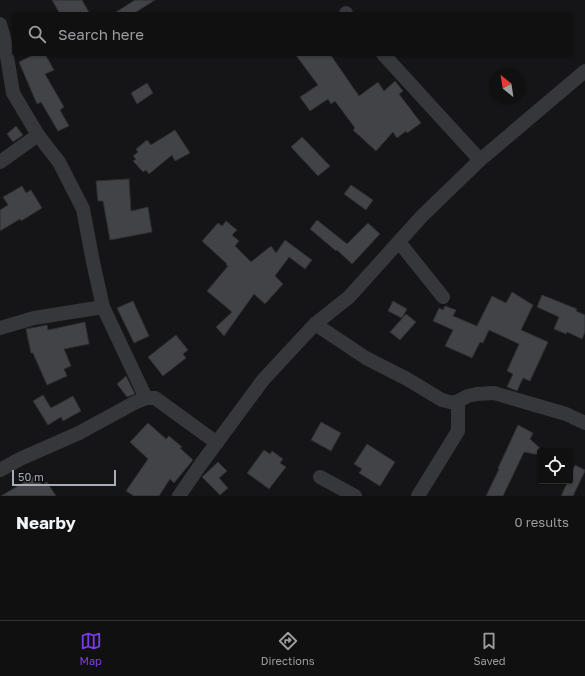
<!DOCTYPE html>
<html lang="en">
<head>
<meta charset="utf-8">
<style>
  body { margin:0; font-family:"Golos Text",sans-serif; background:#1e1e1f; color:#f1f3f6 }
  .controls { position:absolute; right:12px; bottom:12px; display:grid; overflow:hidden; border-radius:4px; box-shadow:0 1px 3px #0004 }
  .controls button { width:36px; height:36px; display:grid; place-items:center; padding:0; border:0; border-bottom:1px solid #303031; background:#101011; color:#f1f3f6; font:20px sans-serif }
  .compass { position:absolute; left:489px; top:68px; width:36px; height:36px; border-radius:50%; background:#101011; box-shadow:0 1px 3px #0004; rotate:330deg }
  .scale { position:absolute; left:12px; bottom:10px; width:104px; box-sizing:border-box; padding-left:4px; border:2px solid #a7adb6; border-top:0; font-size:11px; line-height:14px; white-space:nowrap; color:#a7adb6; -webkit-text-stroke:3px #101012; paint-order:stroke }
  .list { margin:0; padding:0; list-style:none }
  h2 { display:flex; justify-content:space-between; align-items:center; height:52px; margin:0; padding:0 16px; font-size:17px }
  h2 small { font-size:13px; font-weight:400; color:#9c9d9f }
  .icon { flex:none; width:22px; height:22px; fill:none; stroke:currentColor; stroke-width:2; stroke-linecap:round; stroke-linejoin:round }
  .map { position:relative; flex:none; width:585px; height:496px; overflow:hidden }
  .search { position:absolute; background:#101011; box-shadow:0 1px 3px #0004; left:12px; right:12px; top:12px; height:44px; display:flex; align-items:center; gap:10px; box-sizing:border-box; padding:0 14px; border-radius:4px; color:#9c9d9f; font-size:15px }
  .sheet { height:124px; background:#101011 }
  nav { display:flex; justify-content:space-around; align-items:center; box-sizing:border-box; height:56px; border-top:1px solid #303031; background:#101011; font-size:11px; color:#9c9d9f }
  nav a { display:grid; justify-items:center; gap:2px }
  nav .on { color:#7c3aed }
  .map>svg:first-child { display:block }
  .building { fill:#414347; stroke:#2f2f32 }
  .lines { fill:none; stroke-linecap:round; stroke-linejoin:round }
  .minor { stroke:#36373b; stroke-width:14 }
</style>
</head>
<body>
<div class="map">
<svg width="585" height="496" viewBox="0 0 585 496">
  <rect width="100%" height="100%" fill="#151517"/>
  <g class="building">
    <polygon points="52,0 82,0 90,14 60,14"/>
    <polygon points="135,0 155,0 133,14 113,14"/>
    <polygon points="35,54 45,54 54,70 45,74 64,107 60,110 69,126 58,131 41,102 37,104 19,62"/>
    <polygon points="295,54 330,54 359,96 378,82 384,91 395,81 403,91 399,94 421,123 407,133 406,131 397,138 393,132 376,151 353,130 355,128 335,101 331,104 328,99 310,111 300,97 318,85"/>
    <polygon points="147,83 153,93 137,104 131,93"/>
    <polygon points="16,126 23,135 13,142 7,134"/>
    <polygon points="175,130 190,153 175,161 172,155 149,174 146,170 143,172 133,161 136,159 133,156 138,152 136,149 147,140 151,145"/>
    <polygon points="302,137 330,166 318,176 291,147"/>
    <polygon points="129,179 131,211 148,207 152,232 110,240 103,201 98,201 96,181"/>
    <polygon points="351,185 373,200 366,210 344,194"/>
    <polygon points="22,186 26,193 31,190 42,208 21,221 20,219 0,231 0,210 8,205 3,197"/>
    <polygon points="317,220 347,244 368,223 380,234 352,264 337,250 336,251 310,229"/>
    <polygon points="226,221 237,230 232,235 239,241 235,246 251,262 271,246 276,253 285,240 312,260 305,269 289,257 275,276 283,284 265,304 254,294 224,336 216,327 232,312 207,291 228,266 226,265 227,264 202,241 218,223 222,226"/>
    <polygon points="512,292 533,305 521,330 548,342 530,381 523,378 517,391 507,387 513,374 507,371 519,344 489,330 483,343 480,342 472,358 445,346 453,330 433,321 439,308 443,310 445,306 456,310 453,316 477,326 492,296 506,303"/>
    <polygon points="542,295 577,309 576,311 585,315 585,332 582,339 567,332 566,334 554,329 559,317 537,307"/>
    <polygon points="133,301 149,336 134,343 117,308"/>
    <polygon points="393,301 407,309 402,318 388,311"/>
    <polygon points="406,314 416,322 400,340 390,332"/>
    <polygon points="85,322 89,344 64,349 71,366 64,369 67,376 47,385 33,353 31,353 26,329 47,325 48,330"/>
    <polygon points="176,335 188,350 183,354 186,358 163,376 148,357"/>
    <polygon points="126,376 135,394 127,397 117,384"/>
    <polygon points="43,395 51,408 73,396 81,411 63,421 61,417 48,425 33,401"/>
    <polygon points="321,422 341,433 331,451 311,440"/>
    <polygon points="148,423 166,439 169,436 182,447 180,448 193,460 174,483 170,479 159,496 134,496 126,491 148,459 130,442"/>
    <polygon points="518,425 533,433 530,439 543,451 540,451 540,455 524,452 503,496 486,496 499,469 498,468"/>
    <polygon points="367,444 395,462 380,486 359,473 362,469 354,464"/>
    <polygon points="264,450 270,454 272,451 283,459 280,463 286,467 269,489 247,473"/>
    <polygon points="218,462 227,471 219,478 228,488 220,495 202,477"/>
    <polygon points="575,465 585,470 585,471 573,496 561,496 568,481 570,481 570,476"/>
    <polygon points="36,475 42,485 47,482 56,496 1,496"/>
  </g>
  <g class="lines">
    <g class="minor">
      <polyline points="346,13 346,14"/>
      <polyline points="0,24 4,38 13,93 38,135 59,162 83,209 93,262 103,307 146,398"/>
      <polyline points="383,54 480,160"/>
      <polyline points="0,162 38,135"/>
      <polyline points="399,242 443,297"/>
      <polyline points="315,324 366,358 407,379 442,400 454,403 468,396 477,394 494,393 566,414 585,423"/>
      <polyline points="0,328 34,318 103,307"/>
      <polyline points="0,470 20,459 79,433 134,403 146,398 155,398 217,443"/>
      <polyline points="320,477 355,496"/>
      <polyline points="179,496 201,464 263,380 315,324 349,297 422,216 480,160 585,71"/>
      <polyline points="418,496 458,431 458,402"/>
    </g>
  </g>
</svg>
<div class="controls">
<button><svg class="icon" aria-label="locate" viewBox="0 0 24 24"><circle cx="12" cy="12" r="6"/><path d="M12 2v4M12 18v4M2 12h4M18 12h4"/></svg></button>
</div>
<svg class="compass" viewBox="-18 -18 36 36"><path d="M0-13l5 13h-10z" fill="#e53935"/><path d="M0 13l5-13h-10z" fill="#9c9d9f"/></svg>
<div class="scale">50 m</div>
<div class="search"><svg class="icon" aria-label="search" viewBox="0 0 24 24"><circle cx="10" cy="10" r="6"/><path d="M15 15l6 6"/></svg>Search here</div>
</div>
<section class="sheet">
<h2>Nearby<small>0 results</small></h2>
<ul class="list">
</ul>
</section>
<nav>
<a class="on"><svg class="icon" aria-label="map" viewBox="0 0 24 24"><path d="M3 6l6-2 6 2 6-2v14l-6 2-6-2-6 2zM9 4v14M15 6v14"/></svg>Map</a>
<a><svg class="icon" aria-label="directions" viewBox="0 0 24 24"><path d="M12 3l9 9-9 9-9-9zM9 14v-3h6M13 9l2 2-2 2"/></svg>Directions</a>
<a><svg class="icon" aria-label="saved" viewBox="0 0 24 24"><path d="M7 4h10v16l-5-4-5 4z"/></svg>Saved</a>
</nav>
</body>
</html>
